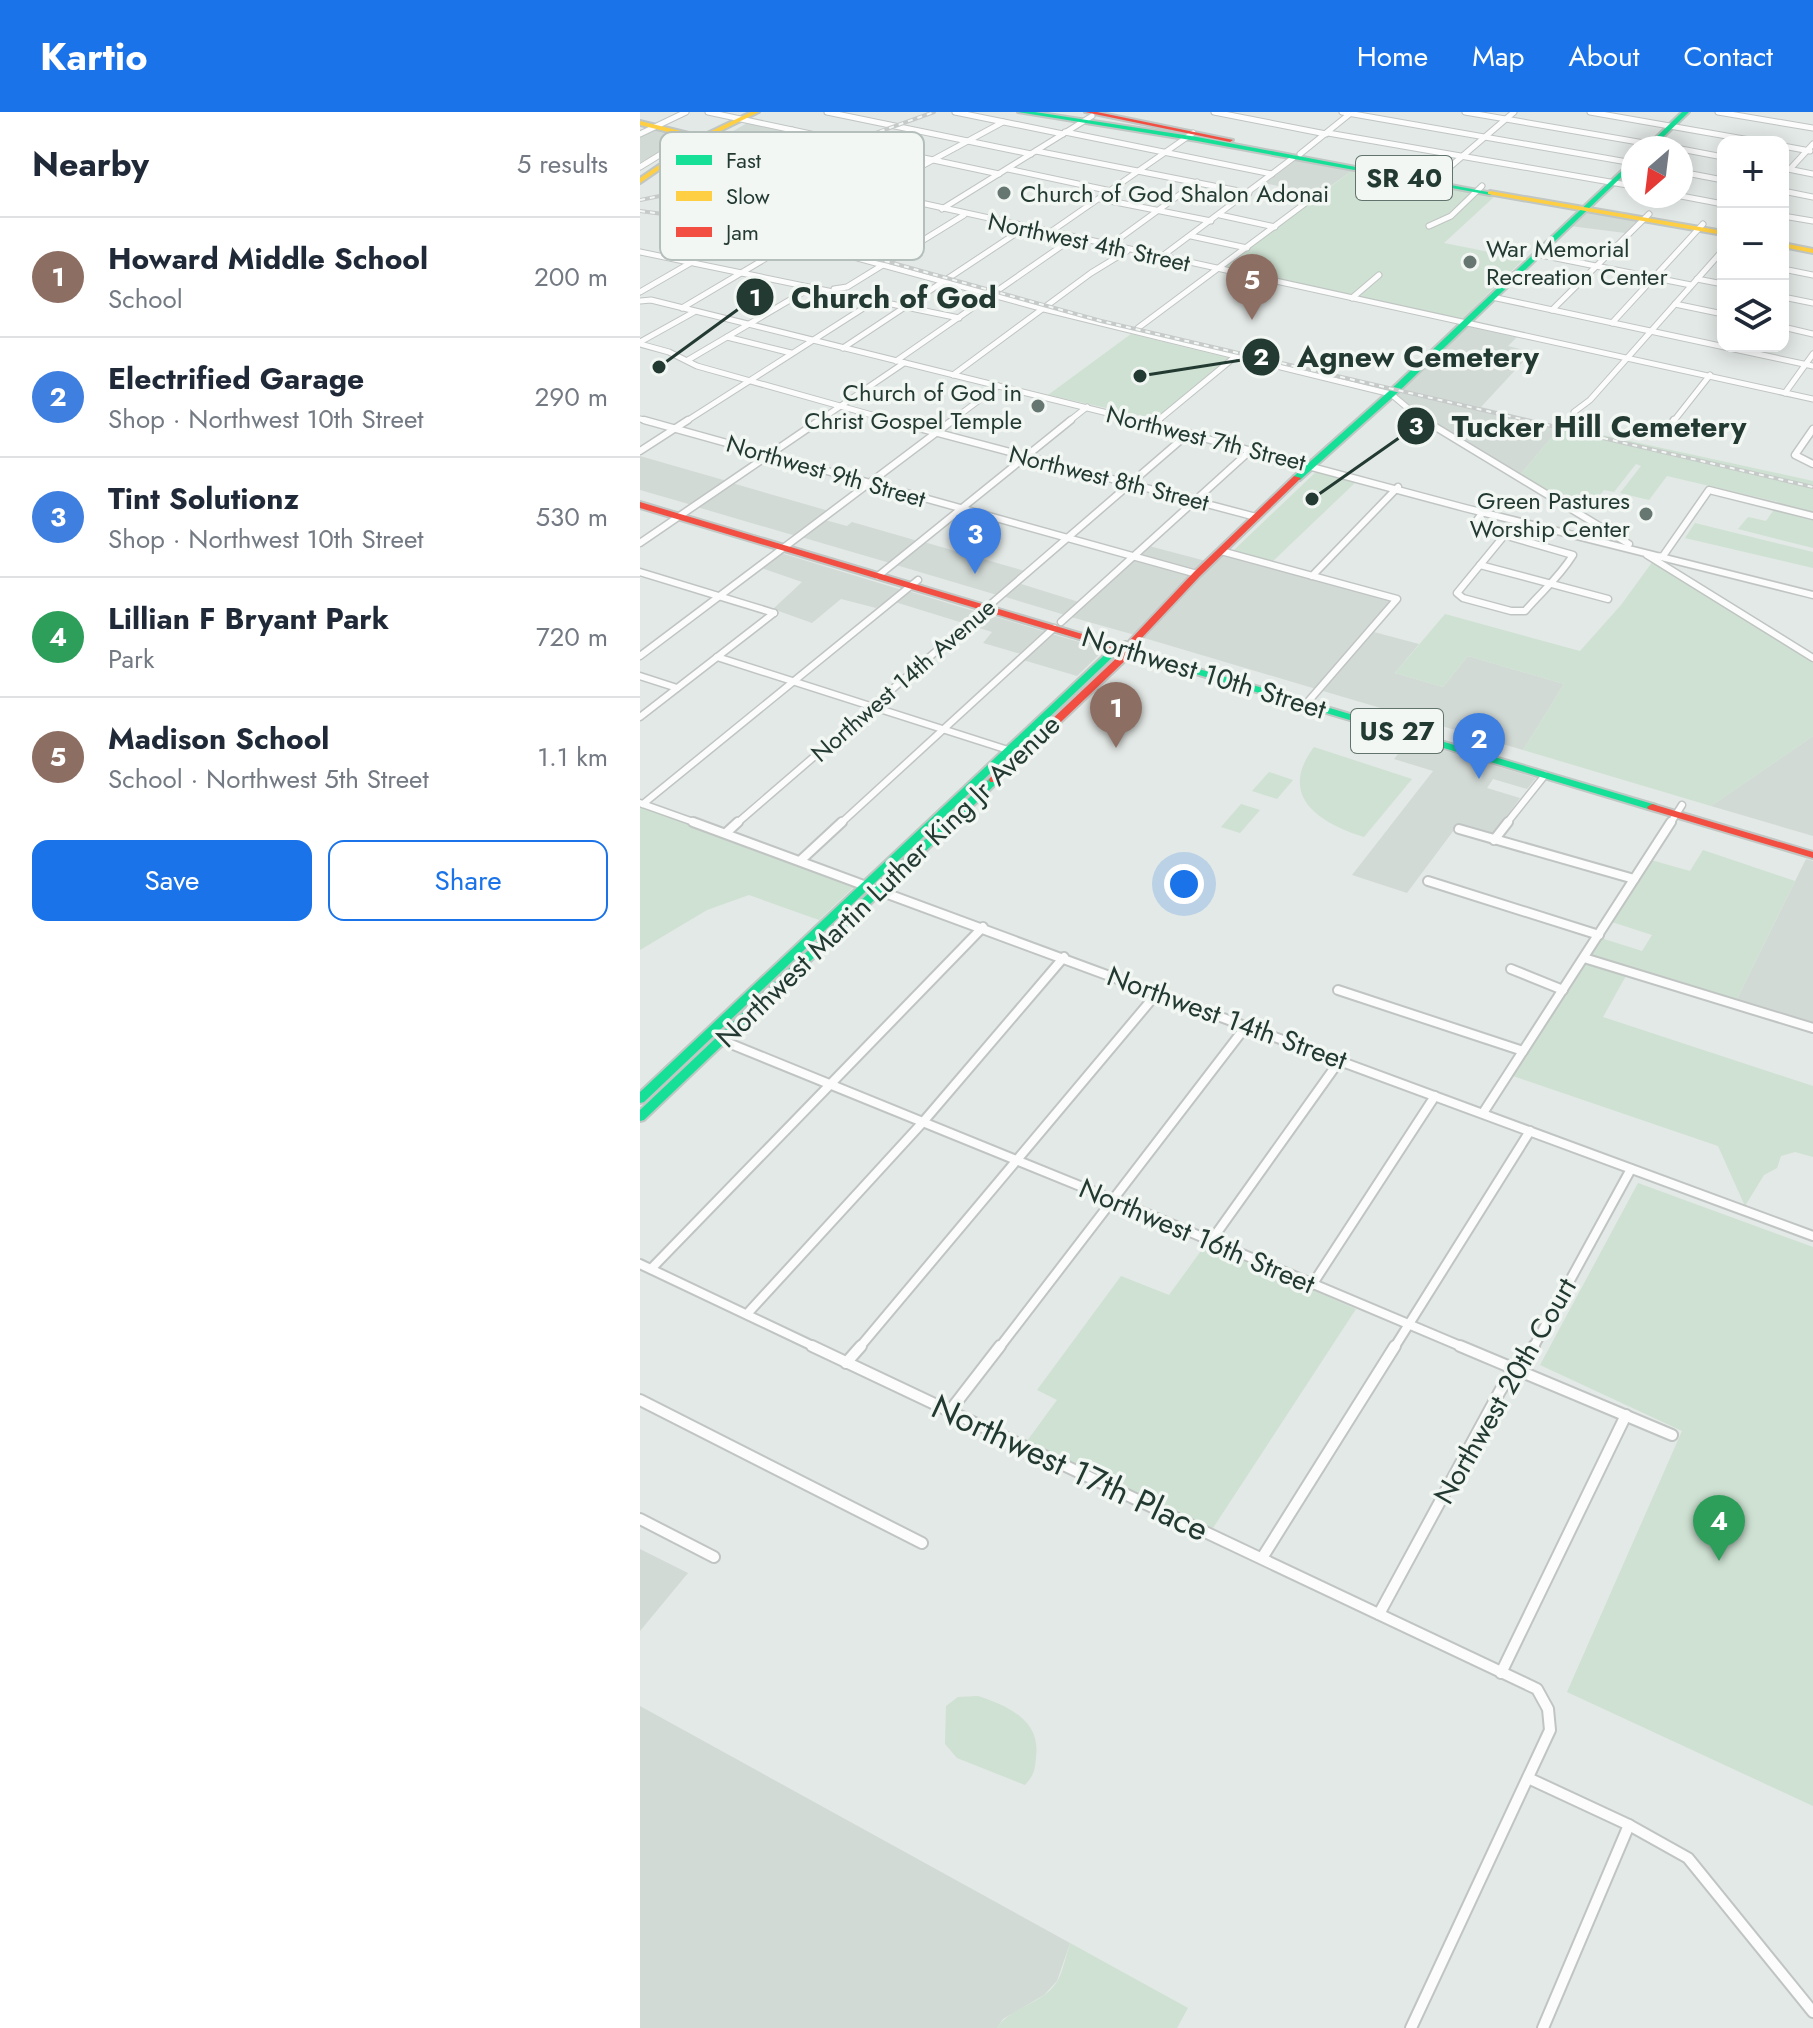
<!DOCTYPE html>
<html lang="en">
<head>
<meta charset="utf-8">
<style>
  body { margin:0; font-family:Jost,sans-serif; background:#f2f2f3; color:#1f2937 }
  .controls { position:absolute; right:24px; top:24px; display:grid; overflow:hidden; border-radius:16px; box-shadow:0 4px 20px #0003 }
  .controls button { width:72px; height:72px; display:grid; place-items:center; padding:0; border:0; border-bottom:2px solid #e0e1e3; background:#fff; color:#1f2937; font:40px sans-serif }
  .compass { position:absolute; left:981px; top:24px; width:72px; height:72px; border-radius:50%; background:#fff; box-shadow:0 4px 20px #0003; rotate:208deg }
  .you { position:absolute; left:544px; top:772px; width:28px; height:28px; margin:-20px; border:6px solid #fff; border-radius:50%; background:#1a73e8; box-shadow:0 0 0 12px #1a73e833 }
  .badge { display:grid; place-items:center; width:52px; height:52px; border-radius:50%; background:#1a73e8; color:#fff; font-size:26px; font-weight:700 }
  .pin { position:absolute; translate:-50% -66px; filter:drop-shadow(0 2px 4px #0008) }
  .pin::after { content:''; position:absolute; top:42px; width:28px; height:24px; background:inherit; clip-path:polygon(0 0,100% 0,50% 100%) }
  .list { margin:0; padding:0; list-style:none }
  h2 { display:flex; justify-content:space-between; align-items:center; height:104px; margin:0; padding:0 32px; font-size:34px }
  h2 small { font-size:26px; font-weight:400; color:#747a83 }
  .list li { display:grid; grid-template-columns:52px 1fr auto; gap:24px; align-items:center; box-sizing:border-box; height:120px; padding:0 32px; border-top:2px solid #e0e1e3 }
  .list b { display:block; font-size:30px; white-space:nowrap }
  .list p { margin:0; font-size:26px; white-space:nowrap; color:#747a83 }
  .list em { font-size:26px; font-style:normal; color:#747a83 }
  .actions { display:flex; gap:16px; padding:24px 32px }
  .actions a { flex:1; padding:18px 0; border:2px solid #1a73e8; border-radius:16px; text-align:center; font-size:28px; color:#1a73e8 }
  .actions .main { background:#1a73e8; color:#fff }
  .icon { flex:none; width:44px; height:44px; fill:none; stroke:currentColor; stroke-width:2; stroke-linecap:round; stroke-linejoin:round }
  .map { position:relative; flex:none; width:1173px; height:1916px; overflow:hidden }
  header { display:flex; align-items:center; gap:48px; box-sizing:border-box; height:112px; padding:0 40px; background:#1a73e8; color:#fff }
  header strong { font-size:38px }
  nav { display:flex; gap:44px; margin-inline-start:auto; font-size:28px }
  main { display:flex }
  aside { flex:1; background:#fff }
  .map>svg:first-child { display:block }
  .built { fill:#d2dad6 }
  .green { fill:#cee1d2 }
  .lines { fill:none; stroke-linecap:round; stroke-linejoin:round }
  .street-far3-casing { stroke:#c0c5c3; stroke-width:7 }
  .street-far2-casing { stroke:#c0c5c3; stroke-width:9 }
  .street-far1-casing { stroke:#c0c5c3; stroke-width:12 }
  .street-casing { stroke:#c0c5c3; stroke-width:14 }
  .fast-casing { stroke:#c0c6c3; stroke-width:4 }
  .slow-casing { stroke:#c0c6c3; stroke-width:4 }
  .jam-casing { stroke:#c0c6c3; stroke-width:4 }
  .street-far3 { stroke:#fbfcfb; stroke-width:5 }
  .street-far2 { stroke:#fbfcfb; stroke-width:6 }
  .street-far1 { stroke:#fbfcfb; stroke-width:8 }
  .street { stroke:#fbfcfb; stroke-width:10 }
  .fast { fill:#16e098; fill-rule:evenodd }
  .slow { fill:#ffcf43; fill-rule:evenodd }
  .jam { fill:#f24e42; fill-rule:evenodd }
  .rail-casing { stroke:#c6cac9; stroke-width:4 }
  .rail { stroke:#f2f7f4; stroke-width:2; stroke-dasharray:5; stroke-linecap:butt }
  .poi-dot { fill:#667771; stroke:#f2f7f4; stroke-width:3 }
  .labels { text-anchor:middle; dominant-baseline:central; stroke-width:7; stroke-linejoin:round; paint-order:stroke }
  .far-poi-label { font-size:24px; fill:#233a32; stroke:#f2f7f4; text-anchor:start }
  .far-street-label { font-size:24px; fill:#233a32; stroke:#f2f7f4 }
  .shield { fill:#f2f7f4; stroke:#61736c; stroke-width:2 }
  .shield-label { font-size:26px; font-weight:bold; fill:#233a32 }
  .street-label { font-size:28px; fill:#233a32; stroke:#f2f7f4 }
  .near-street-label { font-size:34px; fill:#233a32; stroke:#f2f7f4 }
  .key { fill:#f2f7f4; stroke:#b4beba; stroke-width:2 }
  .key-label { font-size:22px; fill:#233a32 }
  .leader { fill:none; stroke:#233a32; stroke-width:3 }
  .callout-dot { fill:#233a32; stroke:#f2f7f4; stroke-width:3 }
  .mark-label { font-size:24px; text-anchor:middle; font-weight:bold; fill:#fff }
  .callout-label { font-size:30px; text-anchor:middle; font-weight:bold; fill:#233a32; stroke:#f2f7f4; stroke-width:7; stroke-linejoin:round; paint-order:stroke }
</style>
</head>
<body>
<header>
<strong>Kartio</strong>
<nav><a>Home</a><a>Map</a><a>About</a><a>Contact</a></nav>
</header>
<main>
<aside>
<h2>Nearby<small>5 results</small></h2>
<ul class="list">
<li><span class="badge" style="background:#8d6e63">1</span><div><b>Howard Middle School</b><p>School</p></div><em>200 m</em></li>
<li><span class="badge" style="background:#3f7fe0">2</span><div><b>Electrified Garage</b><p>Shop · Northwest 10th Street</p></div><em>290 m</em></li>
<li><span class="badge" style="background:#3f7fe0">3</span><div><b>Tint Solutionz</b><p>Shop · Northwest 10th Street</p></div><em>530 m</em></li>
<li><span class="badge" style="background:#2e9e5b">4</span><div><b>Lillian F Bryant Park</b><p>Park</p></div><em>720 m</em></li>
<li><span class="badge" style="background:#8d6e63">5</span><div><b>Madison School</b><p>School · Northwest 5th Street</p></div><em>1.1 km</em></li>
</ul>
<div class="actions"><a class="main">Save</a><a>Share</a></div>
</aside>
<div class="map">
<svg width="1173" height="1916" viewBox="0 0 1173 1916">
  <rect width="100%" height="100%" fill="#e3e9e6"/>
  <g class="built">
    <polygon points="109,10 147,18 114,35 87,30 76,48 51,43"/>
    <polygon points="15,16 49,24 0,51 0,23"/>
    <polygon points="655,47 713,58 685,78 682,77 675,82 624,71"/>
    <polygon points="946,99 999,109 985,121 930,114"/>
    <polygon points="828,211 879,223 868,234 892,240 841,295 921,314 880,363 778,302 755,282"/>
    <polygon points="0,344 87,369 52,393 0,378"/>
    <polygon points="92,371 189,399 156,424 57,395"/>
    <polygon points="185,408 207,414 212,410 278,429 250,451 161,425"/>
    <polygon points="284,430 385,459 357,483 256,453"/>
    <polygon points="509,434 566,449 556,459 499,443"/>
    <polygon points="141,441 262,478 236,496 201,487 172,511 133,497 162,470 121,456"/>
    <polygon points="582,442 752,488 676,577 501,525"/>
    <polygon points="495,447 553,463 495,523 431,505"/>
    <polygon points="378,471 439,490 425,503 362,484"/>
    <polygon points="268,479 337,500 323,511 255,490"/>
    <polygon points="343,501 406,520 381,542 343,531 352,520 329,513"/>
    <polygon points="734,520 779,532 755,561 803,575 828,544 924,572 883,638 683,579"/>
    <polygon points="412,522 460,536 462,540 437,564 383,548"/>
    <polygon points="1173,624 1173,724 1071,694"/>
    <polygon points="769,628 896,666 887,677 853,667 847,676 880,686 852,725 817,714 767,781 712,763 793,659 754,647"/>
    <polygon points="1166,747 1173,749 1173,912 1096,889"/>
    <polygon points="0,1437 48,1461 0,1519"/>
    <polygon points="0,1594 430,1831 417,1869 404,1883 363,1907 357,1916 0,1916"/>
  </g>
  <g class="green">
    <path d="M713,58L833,80C821,94 805,110 787,114L788,116C809,111 824,97 838,81L855,84L804,131L884,147L822,207L716,186L742,163L738,161L711,185L580,157Z"/>
    <polygon points="491,222 589,246 516,307 408,283"/>
    <polygon points="921,314 1173,369 1173,402 1137,393 1138,390 1027,364 1009,388 980,381 1001,354 996,352 974,380 964,378 944,401 880,363"/>
    <polygon points="679,357 719,367 632,450 593,439"/>
    <polygon points="1135,396 1173,406 1173,436 1098,417 1108,405 1126,409"/>
    <polygon points="1055,411 1173,440 1173,456 1045,426"/>
    <polygon points="1013,449 1173,549 1173,624 1071,694 883,638 924,572 828,544 803,575 755,561 805,502 940,539 981,493"/>
    <path d="M674,635L772,667L724,725C679,711 637,684 674,635Z"/>
    <polygon points="629,660 653,668 637,687 612,679"/>
    <polygon points="601,692 620,698 600,721 581,715"/>
    <polygon points="0,694 217,772 179,808 109,783 67,798 0,838"/>
    <polygon points="1063,738 1155,769 1096,889 950,844 961,826 1002,839 1012,823 972,810 1011,748 1050,759"/>
    <polygon points="946,850 987,862 963,905 1173,974 1173,1045 1155,1040 1141,1044 1137,1056 1124,1063 1105,1094 1078,1034 873,964"/>
    <polygon points="998,1071 1173,1135 1173,1694 927,1580 1042,1319 900,1253"/>
    <polygon points="566,1132 716,1197 573,1416 387,1329 417,1288 397,1278 481,1164 529,1183"/>
    <path d="M338,1584C368,1594 401,1608 396,1645C395,1658 394,1663 385,1673L317,1646L305,1632L306,1594L318,1585Z"/>
    <path d="M430,1831L548,1896L537,1916H357C371,1894 405,1892 418,1868C424,1857 426,1842 430,1831Z"/>
  </g>
  <g class="lines">
    <g class="street-far3-casing">
      <g id="street-far3">
        <polyline points="68,0 359,62"/>
        <polyline points="187,0 391,42"/>
        <polyline points="315,0 423,22"/>
        <polyline points="574,0 686,22"/>
        <polyline points="702,0 993,51"/>
        <polyline points="825,0 1033,36"/>
        <polyline points="950,0 1121,30"/>
        <polyline points="1078,0 1173,16"/>
        <polyline points="425,20 632,62"/>
        <polyline points="688,21 993,74"/>
        <polyline points="0,22 46,0"/>
        <polyline points="1143,34 1170,39"/>
        <polyline points="1041,37 1083,45"/>
        <polyline points="396,39 609,81"/>
        <polyline points="660,42 712,0"/>
        <polyline points="94,49 152,18"/>
        <polyline points="0,55 52,23"/>
        <polyline points="1143,56 1173,62"/>
        <polyline points="368,57 471,79"/>
        <polyline points="1150,57 1173,32"/>
        <polyline points="1041,60 1083,68"/>
        <polyline points="149,62 1173,287"/>
        <polyline points="265,63 363,10"/>
        <polyline points="791,71 874,0"/>
        <polyline points="1143,79 1173,85"/>
        <polyline points="1041,84 1083,92"/>
        <polyline points="460,87 571,109"/>
        <polyline points="142,94 235,115"/>
        <polyline points="302,97 452,4"/>
        <polyline points="580,103 635,115"/>
        <polyline points="1143,104 1173,109"/>
        <polyline points="789,114 811,104 842,74"/>
        <polyline points="409,121 553,21"/>
        <polyline points="551,124 607,136"/>
        <polyline points="155,129 404,197 751,282 776,303"/>
        <polyline points="469,134 557,70"/>
        <polyline points="0,140 319,206"/>
        <polyline points="896,142 1051,173"/>
        <polyline points="521,145 653,46"/>
        <polyline points="48,148 84,126"/>
        <polyline points="1143,157 1173,163"/>
        <polyline points="1057,167 1083,172"/>
        <polyline points="194,177 207,175 324,103"/>
        <polyline points="0,180 52,150"/>
        <polyline points="852,185 1173,254"/>
        <polyline points="1143,185 1173,191"/>
        <polyline points="712,186 739,163"/>
        <polyline points="0,189 11,188 504,310"/>
        <polyline points="1035,192 1083,202"/>
        <polyline points="42,196 234,82"/>
        <polyline points="912,198 1009,102"/>
        <polyline points="972,211 1063,112"/>
        <polyline points="1143,215 1173,222"/>
        <polyline points="498,216 683,78"/>
        <polyline points="87,225 151,241"/>
        <polyline points="0,230 54,200"/>
        <polyline points="0,232 29,240 57,254 257,310"/>
        <polyline points="203,236 384,116"/>
        <polyline points="48,248 172,175"/>
        <polyline points="256,249 433,126"/>
        <polyline points="313,263 451,161 487,139"/>
        <polyline points="1145,281 1173,242"/>
        <polyline points="934,300 950,288 1083,138"/>
        <polyline points="774,302 787,310"/>
        <polyline points="0,307 11,310"/>
        <polyline points="45,310 236,188"/>
        <polyline points="177,310 264,251"/>
        <polyline points="310,310 358,274"/>
        <polyline points="428,310 447,295"/>
        <polyline points="516,310 596,244"/>
        <polyline points="1033,310 1070,263"/>
      </g>
    </g>
    <g class="street-far2-casing">
      <g id="street-far2">
        <polyline points="4,308 557,462"/>
        <polyline points="249,308 616,405"/>
        <polyline points="496,308 825,396 1173,483"/>
        <polyline points="784,308 989,432"/>
        <polyline points="1032,311 1034,308"/>
        <polyline points="514,312 519,308"/>
        <polyline points="1173,317 1155,343 1173,352"/>
        <polyline points="0,339 48,308"/>
        <path d="M843,400L834,412L836,415L933,443C918,467 903,478 885,499H871L823,486L817,481L863,425"/>
        <polyline points="0,431 180,308"/>
        <polyline points="581,439 757,487 666,592"/>
        <polyline points="1007,443 1173,546"/>
        <polyline points="1018,445 1023,444 1069,378 1173,404"/>
        <polyline points="840,453 968,487"/>
        <polyline points="0,460 134,501"/>
        <polyline points="238,464 431,308"/>
        <polyline points="672,464 758,375"/>
        <polyline points="421,510 612,337"/>
        <polyline points="0,544 313,308"/>
        <polyline points="77,545 368,638"/>
        <polyline points="0,564 37,576"/>
        <polyline points="0,605 134,501"/>
        <polyline points="0,691 59,712"/>
        <polyline points="3,692 278,468"/>
        <polyline points="96,712 549,321"/>
        <polyline points="200,712 414,516"/>
        <polyline points="866,712 905,663"/>
        <polyline points="1030,712 1042,693"/>
      </g>
    </g>
    <g class="street-far1-casing">
      <g id="street-far1">
        <polyline points="53,710 1173,1124"/>
        <polyline points="819,717 994,767"/>
        <polyline points="86,721 98,710"/>
        <polyline points="854,728 868,710"/>
        <polyline points="161,748 202,710"/>
        <polyline points="788,769 959,823"/>
        <polyline points="944,846 1173,916"/>
        <polyline points="871,857 923,878"/>
        <polyline points="698,878 883,939"/>
        <polyline points="81,928 472,1087 825,1236"/>
        <polyline points="843,1001 1031,710"/>
        <polyline points="571,1129 700,948"/>
        <polyline points="0,1152 177,1236"/>
        <polyline points="11,1157 343,815"/>
        <polyline points="672,1173 795,984"/>
        <polyline points="107,1202 283,1010 424,845"/>
        <polyline points="219,1236 518,880"/>
        <polyline points="359,1236 607,913"/>
        <polyline points="754,1236 890,1019"/>
        <polyline points="893,1236 991,1057"/>
      </g>
    </g>
    <g class="street-casing">
      <g id="street">
        <polyline points="172,1234 897,1577 908,1597 910,1618 771,1916"/>
        <polyline points="820,1234 1032,1323"/>
        <polyline points="206,1251 221,1234"/>
        <polyline points="0,1288 282,1431"/>
        <polyline points="309,1300 360,1234"/>
        <polyline points="0,1407 74,1445"/>
        <polyline points="622,1446 755,1234"/>
        <polyline points="739,1502 860,1279 875,1255 885,1251 894,1234"/>
        <polyline points="861,1561 986,1303"/>
        <polyline points="888,1666 989,1713 1048,1746 1173,1900"/>
        <polyline points="903,1916 989,1713"/>
      </g>
    </g>
    <g class="fast-casing">
      <g id="fast">
        <polygon points="378,0 395,0 557,25 853,81 850,83 557,29"/>
        <polygon points="1042,0 1049,0 1012,36 1005,36"/>
        <polygon points="993,48 993,54 754,284 660,368 654,368 654,364 748,280"/>
        <polygon points="486,530 491,533 480,538 4,990 0,991 0,980 474,534"/>
        <polygon points="522,546 1016,693 1017,695 1016,697 1008,697 519,551 519,547"/>
        <polygon points="354,665 358,666 359,668 358,670 4,1008 0,1009 0,998 350,666"/>
      </g>
    </g>
    <g class="slow-casing">
      <g id="slow">
        <polygon points="111,0 119,0 64,27 0,71 0,66 57,27 0,13 0,9 61,24"/>
        <polygon points="850,79 1083,119 1083,123 848,82 848,80"/>
        <polygon points="1143,131 1173,137 1173,141 1143,135"/>
      </g>
    </g>
    <g class="jam-casing">
      <g id="jam">
        <polygon points="445,0 457,0 593,28 590,30"/>
        <polygon points="654,364 661,366 560,464 497,531 495,538 525,547 525,551 522,552 491,543 358,670 350,670 349,668 350,666 483,540 0,396 0,390 486,535 490,528 554,460"/>
        <polygon points="1012,692 1173,740 1173,746 1008,697 1007,695"/>
      </g>
    </g>
    <use href="#street-far3" class="street-far3"/>
    <use href="#street-far2" class="street-far2"/>
    <use href="#street-far1" class="street-far1"/>
    <use href="#street" class="street"/>
    <use href="#fast" class="fast"/>
    <use href="#slow" class="slow"/>
    <use href="#jam" class="jam"/>
    <g class="rail-casing">
      <g id="rail">
        <polyline points="0,88 113,65 294,0"/>
        <polyline points="0,99 61,107 249,150 461,209 1173,375"/>
      </g>
    </g>
    <use href="#rail" class="rail"/>
  </g>
  <g class="poi-dot">
    <circle cx="364" cy="81" r="8"/>
    <circle cx="830" cy="150" r="8"/>
    <circle cx="398" cy="294" r="8"/>
    <circle cx="1006" cy="402" r="8"/>
  </g>
  <g class="labels">
    <g class="far-poi-label">
      <text x="380" y="81">Church of God Shalon Adonai</text>
      <text x="846" y="136">War Memorial<tspan x="846" dy="28">Recreation Center</tspan></text>
      <text x="382" y="280" text-anchor="end">Church of God in<tspan x="382" dy="28">Christ Gospel Temple</tspan></text>
      <text x="990" y="388" text-anchor="end">Green Pastures<tspan x="990" dy="28">Worship Center</tspan></text>
    </g>
    <g class="far-street-label">
      <text transform="translate(449 130) rotate(12)">Northwest 4th Street</text>
      <text transform="translate(566 326) rotate(14)">Northwest 7th Street</text>
      <text transform="translate(186 359) rotate(16)">Northwest 9th Street</text>
      <text transform="translate(469 366) rotate(14)">Northwest 8th Street</text>
      <text transform="translate(263 568) rotate(-41)">Northwest 14th Avenue</text>
    </g>
    <g class="shield">
      <rect x="716" y="44" width="96" height="44" rx="6"/>
      <rect x="711" y="597" width="92" height="44" rx="6"/>
    </g>
    <g class="shield-label">
      <text x="764" y="66">SR 40</text>
      <text x="757" y="619">US 27</text>
    </g>
    <g class="street-label">
      <text transform="translate(564 561) rotate(17)">Northwest 10th Street</text>
      <text transform="translate(248 769) rotate(-44)">Northwest Martin Luther King Jr Avenue</text>
      <text transform="translate(587 906) rotate(20)">Northwest 14th Street</text>
      <text transform="translate(557 1124) rotate(23)">Northwest 16th Street</text>
      <text transform="translate(865 1279) rotate(-60)">Northwest 20th Court</text>
    </g>
    <g class="near-street-label">
      <text transform="translate(430 1356) rotate(25)">Northwest 17th Place</text>
    </g>
  </g>
  <rect x="20" y="20" width="264" height="128" rx="12" class="key"/>
  <rect x="36" y="43" width="36" height="10" fill="#16e098"/>
  <rect x="36" y="79" width="36" height="10" fill="#ffcf43"/>
  <rect x="36" y="115" width="36" height="10" fill="#f24e42"/>
  <g class="key-label">
    <text x="86" y="56">Fast</text>
    <text x="86" y="92">Slow</text>
    <text x="86" y="128">Jam</text>
  </g>
  <path class="leader" d="M19 255L115 185M500 264L621 245M672 387L776 314"/>
  <g class="callout-dot">
    <circle cx="19" cy="255" r="8"/>
    <circle cx="500" cy="264" r="8"/>
    <circle cx="672" cy="387" r="8"/>
    <circle cx="115" cy="185" r="20"/>
    <circle cx="621" cy="245" r="20"/>
    <circle cx="776" cy="314" r="20"/>
  </g>
  <g class="mark-label">
    <text x="115" y="194">1</text>
    <text x="621" y="253">2</text>
    <text x="776" y="322">3</text>
  </g>
  <g class="callout-label">
    <text x="254" y="196">Church of God</text>
    <text x="778" y="255">Agnew Cemetery</text>
    <text x="959" y="325">Tucker Hill Cemetery</text>
  </g>
</svg>
<div class="controls">
<button>+</button>
<button>−</button>
<button><svg class="icon" aria-label="layers" viewBox="0 0 24 24"><path d="M12 4l9 5-9 5-9-5zM3 14l9 5 9-5"/></svg></button>
</div>
<svg class="compass" viewBox="-18 -18 36 36"><path d="M0-13l5 13h-10z" fill="#e53935"/><path d="M0 13l5-13h-10z" fill="#747a83"/></svg>
<div class="you"></div>
<div class="pin badge" style="left:476px;top:636px;background:#8d6e63">1</div>
<div class="pin badge" style="left:839px;top:667px;background:#3f7fe0">2</div>
<div class="pin badge" style="left:335px;top:462px;background:#3f7fe0">3</div>
<div class="pin badge" style="left:1079px;top:1449px;background:#2e9e5b">4</div>
<div class="pin badge" style="left:612px;top:208px;background:#8d6e63">5</div>
</div>
</main>
</body>
</html>
